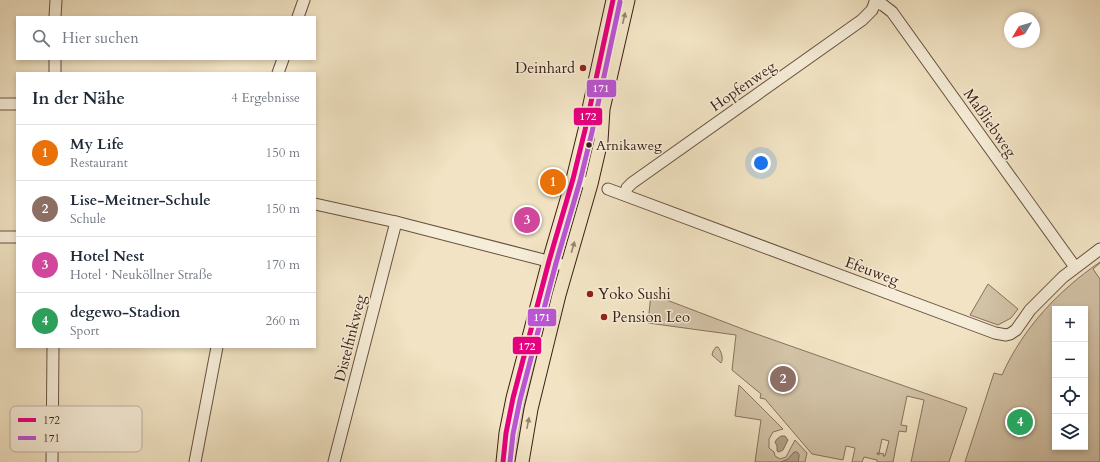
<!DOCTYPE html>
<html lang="de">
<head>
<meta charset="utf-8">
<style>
  body { margin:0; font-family:Cardo,serif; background:#f6f6f7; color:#1f2937 }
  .controls { position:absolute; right:12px; bottom:12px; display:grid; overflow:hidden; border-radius:0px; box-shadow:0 2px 6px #0003 }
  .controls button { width:36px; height:36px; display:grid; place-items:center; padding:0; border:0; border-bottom:1px solid #e0e1e3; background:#fff; color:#1f2937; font:20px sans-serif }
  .compass { position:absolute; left:1004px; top:12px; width:36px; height:36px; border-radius:50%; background:#fff; box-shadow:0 2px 6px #0003; rotate:232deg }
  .you { position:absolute; left:761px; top:163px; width:14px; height:14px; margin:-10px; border:3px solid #fff; border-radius:50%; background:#1a73e8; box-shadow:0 0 0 6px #1a73e833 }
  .badge { display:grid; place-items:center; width:26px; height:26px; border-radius:50%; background:#8f2418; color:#fff; font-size:13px; font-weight:700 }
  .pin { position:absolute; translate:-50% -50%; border:2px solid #fff; box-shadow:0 1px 4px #0006 }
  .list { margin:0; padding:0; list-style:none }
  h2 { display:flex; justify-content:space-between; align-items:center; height:52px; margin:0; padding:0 16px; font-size:17px }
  h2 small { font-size:13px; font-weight:400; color:#747a83 }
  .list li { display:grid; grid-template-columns:26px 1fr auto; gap:12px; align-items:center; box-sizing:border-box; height:56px; padding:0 16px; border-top:1px solid #e0e1e3 }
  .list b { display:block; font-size:15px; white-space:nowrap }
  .list p { margin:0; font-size:13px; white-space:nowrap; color:#747a83 }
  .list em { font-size:13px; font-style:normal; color:#747a83 }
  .icon { flex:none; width:22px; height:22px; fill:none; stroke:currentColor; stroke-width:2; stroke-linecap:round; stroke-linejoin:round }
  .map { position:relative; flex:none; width:1100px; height:462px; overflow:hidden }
  .search { position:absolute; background:#fff; box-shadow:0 2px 6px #0003; left:16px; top:16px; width:300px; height:44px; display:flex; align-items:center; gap:10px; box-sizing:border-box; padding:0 14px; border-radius:0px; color:#747a83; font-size:15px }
  .panel { position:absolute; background:#fff; box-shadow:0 2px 6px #0003; left:16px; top:72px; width:300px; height:276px; border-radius:0px }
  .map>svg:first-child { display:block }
  .green { fill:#d2c2a6; stroke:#87715e; fill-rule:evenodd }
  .water { fill:#b3a188; stroke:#836d5a }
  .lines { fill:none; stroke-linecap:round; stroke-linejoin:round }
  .minor-casing { stroke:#695141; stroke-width:13 }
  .major-casing { stroke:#3c2016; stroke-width:15 }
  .minor { stroke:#f6edd8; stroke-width:11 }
  .major { stroke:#f1e3c3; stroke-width:13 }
  .bus-1-casing { stroke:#f6edd8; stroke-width:8 }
  .bus-2-casing { stroke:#f6edd8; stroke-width:8 }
  .bus-1 { stroke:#e5007d; stroke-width:5 }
  .bus-2 { stroke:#ba55d3; stroke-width:5 }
  .oneway { fill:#96826c }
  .poi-dot { fill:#8f2418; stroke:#f6edd8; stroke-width:1.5 }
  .bus-dot { fill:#3c2016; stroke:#f6edd8; stroke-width:1.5 }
  .labels { text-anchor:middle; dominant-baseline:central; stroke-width:3; stroke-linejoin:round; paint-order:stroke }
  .bus-label { font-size:14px; fill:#3c2016; stroke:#f6edd8; text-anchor:start }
  .poi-label { font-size:15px; fill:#3c2016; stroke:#f6edd8; text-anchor:start }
  .street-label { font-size:15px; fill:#3c2016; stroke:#f6edd8 }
  .key { fill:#f6edd8; stroke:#beb09e; stroke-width:1 }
  .key-label { font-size:11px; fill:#3c2016 }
  .line-badge { stroke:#f6edd8; stroke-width:1.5 }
  .badge-label { font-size:11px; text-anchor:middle; font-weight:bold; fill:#fff }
</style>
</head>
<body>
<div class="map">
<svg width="1100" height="462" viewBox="0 0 1100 462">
  <rect width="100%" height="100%" fill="#f1e3c3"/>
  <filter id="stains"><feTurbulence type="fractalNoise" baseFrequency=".005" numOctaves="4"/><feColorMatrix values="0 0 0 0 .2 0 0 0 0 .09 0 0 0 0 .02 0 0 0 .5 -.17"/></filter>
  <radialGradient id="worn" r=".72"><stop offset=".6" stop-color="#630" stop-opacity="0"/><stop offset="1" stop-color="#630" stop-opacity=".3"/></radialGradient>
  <g class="green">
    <polygon points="616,5 620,6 598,102 595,101"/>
    <polygon points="595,122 593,150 588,169 583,168 590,145 593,124"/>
    <polygon points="574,199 580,200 566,248 561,246"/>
    <path d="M1100,262V263L1093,269L1100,279V462H965L994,373L1002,375C1023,328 1058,291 1100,262ZM1055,309H1085V447H1055Z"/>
    <polygon points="555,271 557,272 558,278 525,404 515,462 510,462 520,403"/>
    <polygon points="988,284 1018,309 1011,318 998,325 970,315"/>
    <path d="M651,294L748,331L967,408L949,462H911L924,400L907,396L901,425L907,426L906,432L899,431L893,462H877V460L864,457L862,462H852L855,448L846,446L843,460L812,454L765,399L760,398L761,394L732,370L736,335L648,323ZM882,439L889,441L885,456H883L884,454L879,453V455L877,454V453H879Z"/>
    <path d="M716,347H718C721,351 724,359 721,363L712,355L713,351Z"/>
    <polygon points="739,385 783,429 773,432 769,439 769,448 774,452 775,456 780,459 786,457 795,440 807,453 805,462 755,462 761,420 735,416"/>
  </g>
  <g class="water">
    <polygon points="781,436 785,436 788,440 783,450 779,452 777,451 777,446 775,442 777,439"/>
    <polygon points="794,452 797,452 799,454 799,457 798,462 781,462 788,459"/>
  </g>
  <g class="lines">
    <g class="minor-casing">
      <g id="minor">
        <polyline points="875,2 883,5 892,12 1075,267"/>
        <polyline points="55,17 56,0"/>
        <polyline points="298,17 304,0"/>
        <polyline points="55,73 55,59"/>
        <polyline points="278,73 283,59"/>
        <polyline points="0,104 17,104"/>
        <polyline points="573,179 591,184"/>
        <polyline points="608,189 995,333 1006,335 1010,334 1016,330 1030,310 1063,277 1100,249"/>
        <polyline points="625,195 627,188 632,183 862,20 872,10 876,0"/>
        <polyline points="315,204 396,222 567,266"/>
        <polyline points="0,237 17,237"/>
        <polyline points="52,462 53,347"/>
        <polyline points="195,462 217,347"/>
        <polyline points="334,462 396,222"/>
      </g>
    </g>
    <g class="major-casing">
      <g id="major">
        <polyline points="503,462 506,433 513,398 549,261 573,179 585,130 590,104 613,0"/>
        <polyline points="522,462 531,409 559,295 591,184 601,141 603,109 628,0"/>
      </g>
    </g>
    <use href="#minor" class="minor"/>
    <use href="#major" class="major"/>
    <g class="bus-1-casing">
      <polyline id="bus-1" points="503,462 506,433 513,398 549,261 573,179 585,130 613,0"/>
    </g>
    <g class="bus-2-casing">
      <polyline id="bus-2" points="510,462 513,434 520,400 556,263 580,181 592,132 620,2"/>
    </g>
    <use href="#bus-1" class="bus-1"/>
    <use href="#bus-2" class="bus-2"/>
  </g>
  <defs><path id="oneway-solid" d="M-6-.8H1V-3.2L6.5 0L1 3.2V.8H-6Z"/></defs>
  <g class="oneway">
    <use href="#oneway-solid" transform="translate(624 18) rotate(-77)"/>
    <use href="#oneway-solid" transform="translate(573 247) rotate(-74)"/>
    <use href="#oneway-solid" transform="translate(528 423) rotate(-79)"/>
  </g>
  <g class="poi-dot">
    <circle cx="583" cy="68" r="4"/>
    <circle cx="590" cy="294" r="4"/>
    <circle cx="604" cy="317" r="4"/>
  </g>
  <circle class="bus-dot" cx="589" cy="145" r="3.5"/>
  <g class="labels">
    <g class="bus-label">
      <text x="596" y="145">Arnikaweg</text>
    </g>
    <g class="poi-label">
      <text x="575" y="68" text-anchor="end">Deinhard</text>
      <text x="598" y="294">Yoko Sushi</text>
      <text x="612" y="317">Pension Leo</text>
    </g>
    <g class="street-label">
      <text transform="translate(743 86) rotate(-35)">Hopfenweg</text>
      <text transform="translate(990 123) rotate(55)">Maßliebweg</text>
      <text transform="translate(872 271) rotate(20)">Efeuweg</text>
      <text transform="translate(350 338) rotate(-76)">Distelfinkweg</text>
    </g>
  </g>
  <rect x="10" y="406" width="132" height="46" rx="6" class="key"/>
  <rect x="18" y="418" width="18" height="4" fill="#e5007d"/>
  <rect x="18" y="436" width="18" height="4" fill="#ba55d3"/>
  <g class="key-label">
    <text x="43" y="424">172</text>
    <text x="43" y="442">171</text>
  </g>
  <g class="line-badge">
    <rect x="586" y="79" width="31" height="19" rx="4" fill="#ba55d3"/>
    <rect x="573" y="107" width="30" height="19" rx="4" fill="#e5007d"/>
    <rect x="527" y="308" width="30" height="19" rx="4" fill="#ba55d3"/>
    <rect x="512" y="336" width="30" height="19" rx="4" fill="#e5007d"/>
  </g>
  <g class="badge-label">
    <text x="601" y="92">171</text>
    <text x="588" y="120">172</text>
    <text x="542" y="321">171</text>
    <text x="527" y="350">172</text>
  </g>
  <rect width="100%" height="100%" filter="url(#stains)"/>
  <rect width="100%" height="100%" fill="url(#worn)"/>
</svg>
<div class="controls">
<button>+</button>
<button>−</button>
<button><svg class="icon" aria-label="locate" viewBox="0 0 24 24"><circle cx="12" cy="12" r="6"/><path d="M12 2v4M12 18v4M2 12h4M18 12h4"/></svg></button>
<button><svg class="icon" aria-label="layers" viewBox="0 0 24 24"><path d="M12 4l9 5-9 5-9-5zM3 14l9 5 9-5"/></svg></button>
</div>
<svg class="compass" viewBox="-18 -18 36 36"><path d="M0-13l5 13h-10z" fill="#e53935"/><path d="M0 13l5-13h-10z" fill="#747a83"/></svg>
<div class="you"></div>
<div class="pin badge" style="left:553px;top:182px;background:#e8710a">1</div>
<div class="pin badge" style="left:783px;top:379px;background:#8d6e63">2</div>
<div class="pin badge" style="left:527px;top:220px;background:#d1479c">3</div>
<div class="pin badge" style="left:1020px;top:422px;background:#2e9e5b">4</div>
<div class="search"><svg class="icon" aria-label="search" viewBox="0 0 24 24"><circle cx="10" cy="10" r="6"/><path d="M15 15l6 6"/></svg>Hier suchen</div>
<section class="panel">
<h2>In der Nähe<small>4 Ergebnisse</small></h2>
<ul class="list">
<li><span class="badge" style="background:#e8710a">1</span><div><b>My Life</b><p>Restaurant</p></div><em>150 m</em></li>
<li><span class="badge" style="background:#8d6e63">2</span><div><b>Lise-Meitner-Schule</b><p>Schule</p></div><em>150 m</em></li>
<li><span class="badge" style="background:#d1479c">3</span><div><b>Hotel Nest</b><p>Hotel · Neuköllner Straße</p></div><em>170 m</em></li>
<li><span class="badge" style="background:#2e9e5b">4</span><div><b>degewo-Stadion</b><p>Sport</p></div><em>260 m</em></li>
</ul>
</section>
</div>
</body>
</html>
